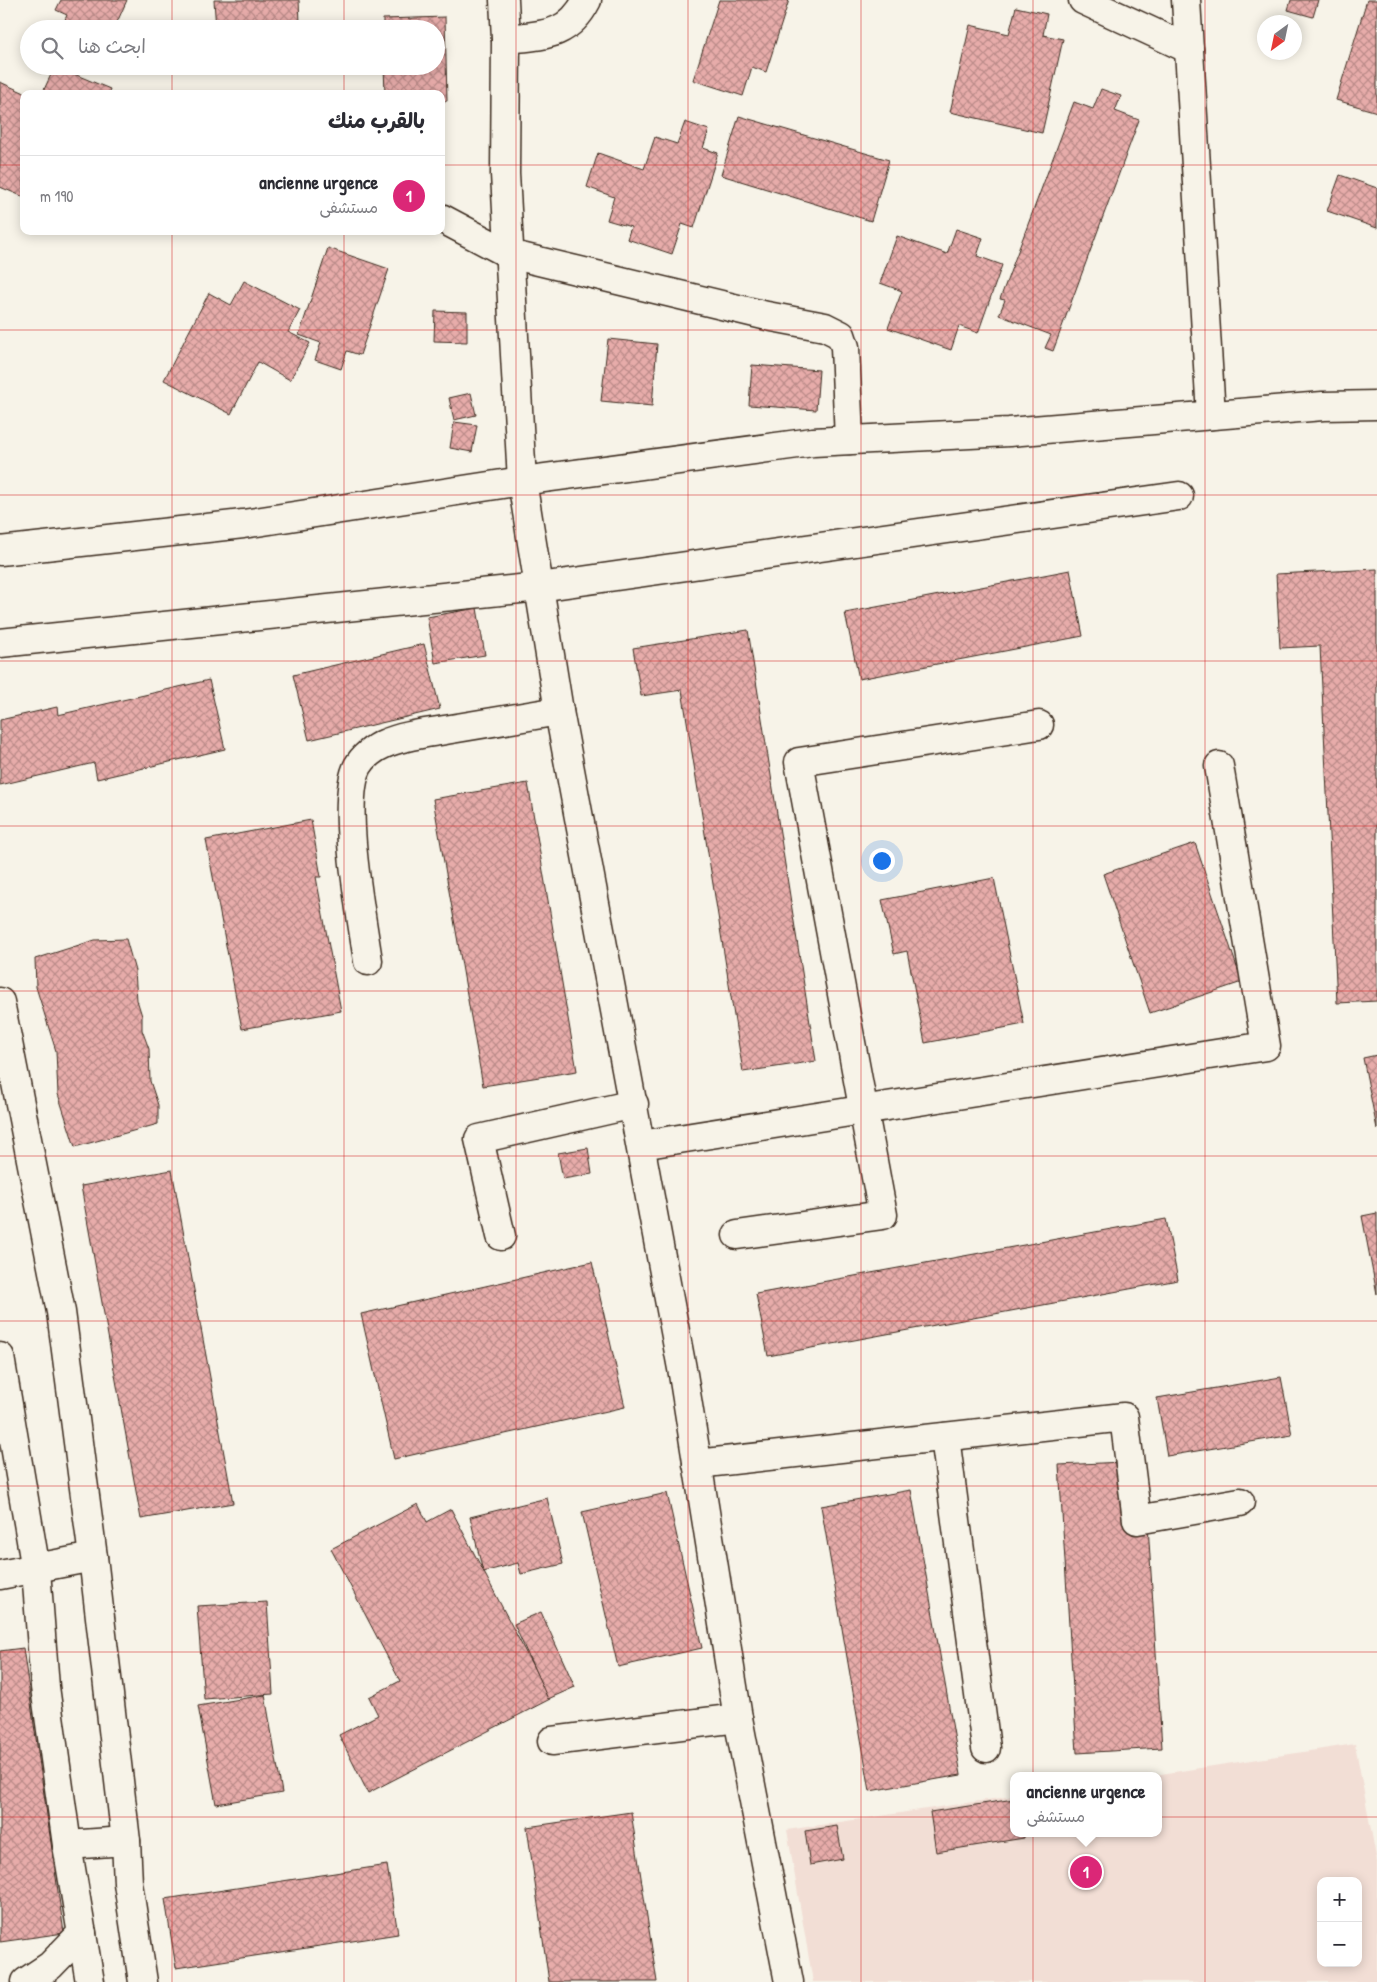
<!DOCTYPE html>
<html lang="ar">
<head>
<meta charset="utf-8">
<style>
  body { margin:0; font-family:"Patrick Hand","Playpen Sans Arabic",sans-serif; background:#f2f2f3; color:#2b2b33; direction:rtl }
  .controls { position:absolute; right:15px; bottom:15px; display:grid; overflow:hidden; border-radius:10px; box-shadow:0 2px 12px #0003 }
  .controls button { width:45px; height:45px; display:grid; place-items:center; padding:0; border:0; border-bottom:1px solid #e1e1e2; background:#fff; color:#2b2b33; font:25px sans-serif }
  .compass { position:absolute; left:1257px; top:15px; width:45px; height:45px; border-radius:50%; background:#fff; box-shadow:0 2px 12px #0003; rotate:213deg }
  .you { position:absolute; left:881px; top:860px; width:18px; height:18px; margin:-12px; border:4px solid #fff; border-radius:50%; background:#1a73e8; box-shadow:0 0 0 8px #1a73e833 }
  .badge { display:grid; place-items:center; width:32px; height:32px; border-radius:50%; background:#db2777; color:#fff; font-size:16px; font-weight:700 }
  .pin { position:absolute; translate:-50% -50%; border:2px solid #fff; box-shadow:0 1px 5px #0006 }
  .popup { position:absolute; left:1010px; top:1772px; width:152px; height:65px; box-sizing:border-box; display:grid; place-content:center; border-radius:10px; background:#fff; filter:drop-shadow(0 1px 4px #0005); font-size:16px; white-space:nowrap; color:#7c7c81 }
  .popup b { font-size:19px; color:#2b2b33 }
  .popup::after { content:''; position:absolute; left:50%; top:100%; margin-left:-10px; border:10px solid transparent; border-top-color:#fff }
  .list { margin:0; padding:0; list-style:none }
  h2 { display:flex; justify-content:space-between; align-items:center; height:65px; margin:0; padding:0 20px; font-size:21px }
  h2 small { font-size:16px; font-weight:400; color:#7c7c81 }
  .list li { display:grid; grid-template-columns:32px 1fr auto; gap:15px; align-items:center; box-sizing:border-box; height:80px; padding:0 20px; border-top:1px solid #e1e1e2 }
  .list b { display:block; font-size:19px; white-space:nowrap }
  .list p { margin:0; font-size:16px; white-space:nowrap; color:#7c7c81 }
  .list em { font-size:16px; font-style:normal; color:#7c7c81 }
  .icon { flex:none; width:28px; height:28px; fill:none; stroke:currentColor; stroke-width:2; stroke-linecap:round; stroke-linejoin:round }
  .map { position:relative; flex:none; width:1377px; height:1982px; overflow:hidden; direction:ltr }
  .search { position:absolute; background:#fff; box-shadow:0 2px 12px #0003; left:20px; top:20px; width:425px; height:55px; display:flex; align-items:center; gap:12px; box-sizing:border-box; padding:0 18px; border-radius:28px; color:#7c7c81; font-size:19px }
  .panel { position:absolute; background:#fff; box-shadow:0 2px 12px #0003; left:20px; top:90px; width:425px; height:145px; border-radius:10px; direction:rtl }
  .map>svg:first-child { display:block }
  .built { fill:#f2ded5; fill-rule:evenodd }
  .building { fill:url(#building-cross-hatch); stroke:#3b2a1e }
  .lines { fill:none; stroke-linecap:round; stroke-linejoin:round }
  .minor-casing { stroke:#3b2a1e; stroke-width:31 }
  .minor { stroke:#f7f3e8; stroke-width:28 }
  .grid { fill:none; stroke:#d62828; stroke-width:1; stroke-opacity:0.55 }
</style>
</head>
<body>
<div class="map">
<svg width="1377" height="1982" viewBox="0 0 1377 1982">
  <defs>
    <pattern id="building-cross-hatch" width="8" height="8" patternUnits="userSpaceOnUse" patternTransform="scale(1.25)"><rect width="8" height="8" fill="#e7acaa"/><path d="M0 0l8 8M0 8l8-8" fill="none" stroke="#bc8c8a"/></pattern>
  </defs>
  <rect width="100%" height="100%" fill="#f7f3e8"/>
  <filter id="ink" filterUnits="userSpaceOnUse"><feTurbulence type="fractalNoise" baseFrequency=".02" numOctaves="2"/><feDisplacementMap in="SourceGraphic" scale="10" xChannelSelector="R" yChannelSelector="G"/><feConvolveMatrix kernelMatrix="1 2 1 2 8 2 1 2 1" color-interpolation-filters="sRGB"/></filter>
  <g filter="url(#ink)">
    <path class="built" d="M1355,1744L1377,1862V1982H813L787,1830L1013,1796L1014,1833H1158V1776H1148ZM1321,1881H1358V1963H1321Z"/>
    <g class="building">
      <polygon points="61,0 127,0 114,29 61,29 67,15 56,10"/>
      <polygon points="214,0 299,0 300,23 261,25 261,29 216,29"/>
      <polygon points="719,0 789,0 766,72 752,67 743,96 693,80"/>
      <polygon points="1291,0 1318,0 1313,17 1288,10"/>
      <polygon points="1367,0 1377,0 1377,112 1336,100"/>
      <polygon points="1016,7 1047,14 1043,35 1063,39 1042,133 950,112 970,25 1009,34"/>
      <polygon points="445,17 447,101 441,102 441,94 385,94 384,66 436,66 436,29 383,29 383,19"/>
      <polygon points="55,66 110,89 108,94 42,94"/>
      <polygon points="0,82 27,94 24,94 24,197 0,187"/>
      <polygon points="1101,89 1121,96 1115,111 1139,120 1053,351 1045,348 1051,335 999,315 1005,300 1000,299 1074,102 1093,109"/>
      <polygon points="739,116 889,160 871,221 721,175"/>
      <polygon points="685,122 709,130 703,148 718,153 694,228 682,224 672,254 627,239 631,227 607,220 614,197 587,187 598,153 644,169 655,137 677,144"/>
      <polygon points="1340,175 1377,188 1377,228 1327,211"/>
      <polygon points="956,229 983,238 977,256 1002,265 978,333 959,326 951,350 888,328 902,291 880,283 897,236 947,254"/>
      <polygon points="328,248 389,269 360,355 347,351 341,369 315,360 321,343 299,335"/>
      <polygon points="244,281 300,310 288,332 310,343 290,380 258,362 231,414 164,380 209,293 231,305"/>
      <polygon points="435,311 467,312 467,342 434,341"/>
      <polygon points="608,339 657,344 652,406 601,401"/>
      <polygon points="752,365 819,370 816,410 749,405"/>
      <polygon points="471,393 476,415 454,420 449,398"/>
      <polygon points="454,422 477,425 472,452 450,448"/>
      <polygon points="1377,569 1377,1001 1337,1003 1320,646 1280,648 1276,574"/>
      <polygon points="1070,570 1083,636 859,679 845,613"/>
      <polygon points="477,608 485,655 435,663 427,617"/>
      <polygon points="748,630 816,1061 743,1072 682,690 641,696 633,648"/>
      <polygon points="424,644 440,709 309,740 293,675"/>
      <polygon points="209,680 225,749 97,779 94,763 0,785 0,720 57,707 58,715"/>
      <polygon points="528,783 577,1071 483,1086 433,799"/>
      <polygon points="311,820 321,877 316,877 341,1011 242,1029 206,840"/>
      <polygon points="1195,843 1242,982 1150,1013 1103,874"/>
      <polygon points="994,878 1024,1024 925,1043 907,951 894,954 882,900"/>
      <polygon points="126,939 135,971 137,1000 142,1016 142,1030 149,1049 150,1081 158,1105 158,1124 75,1147 58,1094 56,1051 36,987 35,959 95,940"/>
      <polygon points="1377,1055 1377,1129 1363,1058"/>
      <polygon points="588,1148 592,1174 563,1179 558,1153"/>
      <polygon points="172,1170 233,1503 141,1519 81,1186"/>
      <polygon points="1377,1213 1377,1294 1362,1216"/>
      <polygon points="1166,1219 1178,1280 768,1356 756,1294"/>
      <polygon points="592,1262 625,1407 394,1459 361,1314"/>
      <polygon points="1281,1377 1292,1435 1167,1456 1157,1398"/>
      <polygon points="1144,1461 1162,1748 1077,1753 1059,1465"/>
      <polygon points="911,1490 961,1775 870,1791 821,1506"/>
      <polygon points="667,1493 702,1648 618,1667 582,1512"/>
      <polygon points="547,1498 563,1564 521,1574 518,1563 483,1572 470,1517"/>
      <polygon points="418,1504 427,1522 451,1509 550,1699 368,1793 339,1735 378,1715 369,1697 400,1681 331,1549"/>
      <polygon points="267,1602 273,1694 204,1699 197,1606"/>
      <polygon points="541,1612 575,1687 548,1699 514,1624"/>
      <polygon points="23,1648 64,1933 0,1942 0,1651"/>
      <polygon points="265,1695 282,1793 216,1804 198,1706"/>
      <polygon points="1014,1799 1014,1833 1024,1833 1024,1838 936,1852 930,1812"/>
      <polygon points="631,1812 657,1982 549,1982 527,1827"/>
      <polygon points="837,1826 843,1859 810,1865 805,1831"/>
      <polygon points="387,1865 398,1934 176,1968 165,1899"/>
    </g>
    <g class="lines">
      <g class="minor-casing">
        <g id="minor">
          <polyline points="504,0 506,39 505,174 522,481 559,711 683,1374 738,1718 789,1982"/>
          <polyline points="1083,0 1189,49"/>
          <polyline points="1186,0 1211,415"/>
          <path d="M506,39C543,35 568,37 587,0"/>
          <polyline points="441,218 509,254 767,316 825,327 841,335 845,347 849,440"/>
          <polyline points="0,551 243,524 522,481 813,442 1009,432 1323,406 1377,405"/>
          <polyline points="0,643 539,587 1179,496"/>
          <path d="M368,961C362,918 339,802 358,766C363,757 374,748 384,744C404,735 429,733 451,729C487,723 523,717 559,711"/>
          <polyline points="0,1002 61,1312 93,1557 126,1841 128,1883 143,1982"/>
          <polyline points="641,1145 1266,1046 1219,766"/>
          <polyline points="737,1235 883,1215 799,762 1039,725"/>
          <polyline points="501,1236 479,1139 634,1104"/>
          <polyline points="0,1357 36,1570 45,1687 67,1845 90,1982"/>
          <polyline points="945,1437 986,1748"/>
          <polyline points="697,1464 1124,1417 1137,1520 1240,1502"/>
          <polyline points="0,1575 93,1557"/>
          <polyline points="552,1741 738,1718"/>
          <polyline points="67,1845 126,1841"/>
          <polyline points="26,1982 50,1966 82,1933"/>
        </g>
      </g>
      <use href="#minor" class="minor"/>
    </g>
  </g>
  <path class="grid" d="M172,0V29M344,0V29M516,0V1982M688,0V1982M861,0V1982M1033,0V1982M1205,0V1982M172,66V94M344,66V94M0,165H24M441,165H1377M172,231V1982M344,231V1982M0,330H1377M0,495H1377M0,661H1377M0,826H1377M0,991H1377M0,1156H1377M0,1321H1377M0,1486H1377M0,1652H1377M0,1817H1377"/>
</svg>
<div class="controls">
<button>+</button>
<button>−</button>
</div>
<svg class="compass" viewBox="-18 -18 36 36"><path d="M0-13l5 13h-10z" fill="#e53935"/><path d="M0 13l5-13h-10z" fill="#7c7c81"/></svg>
<div class="you"></div>
<div class="pin badge" style="left:1086px;top:1872px">1</div>
<div class="popup"><b>ancienne urgence</b>مستشفى</div>
<div class="search"><svg class="icon" aria-label="search" viewBox="0 0 24 24"><circle cx="10" cy="10" r="6"/><path d="M15 15l6 6"/></svg>ابحث هنا</div>
<section class="panel">
<h2>بالقرب منك<small></small></h2>
<ul class="list">
<li><span class="badge">1</span><div><b>ancienne urgence</b><p>مستشفى</p></div><em>190 m</em></li>
</ul>
</section>
</div>
</body>
</html>
